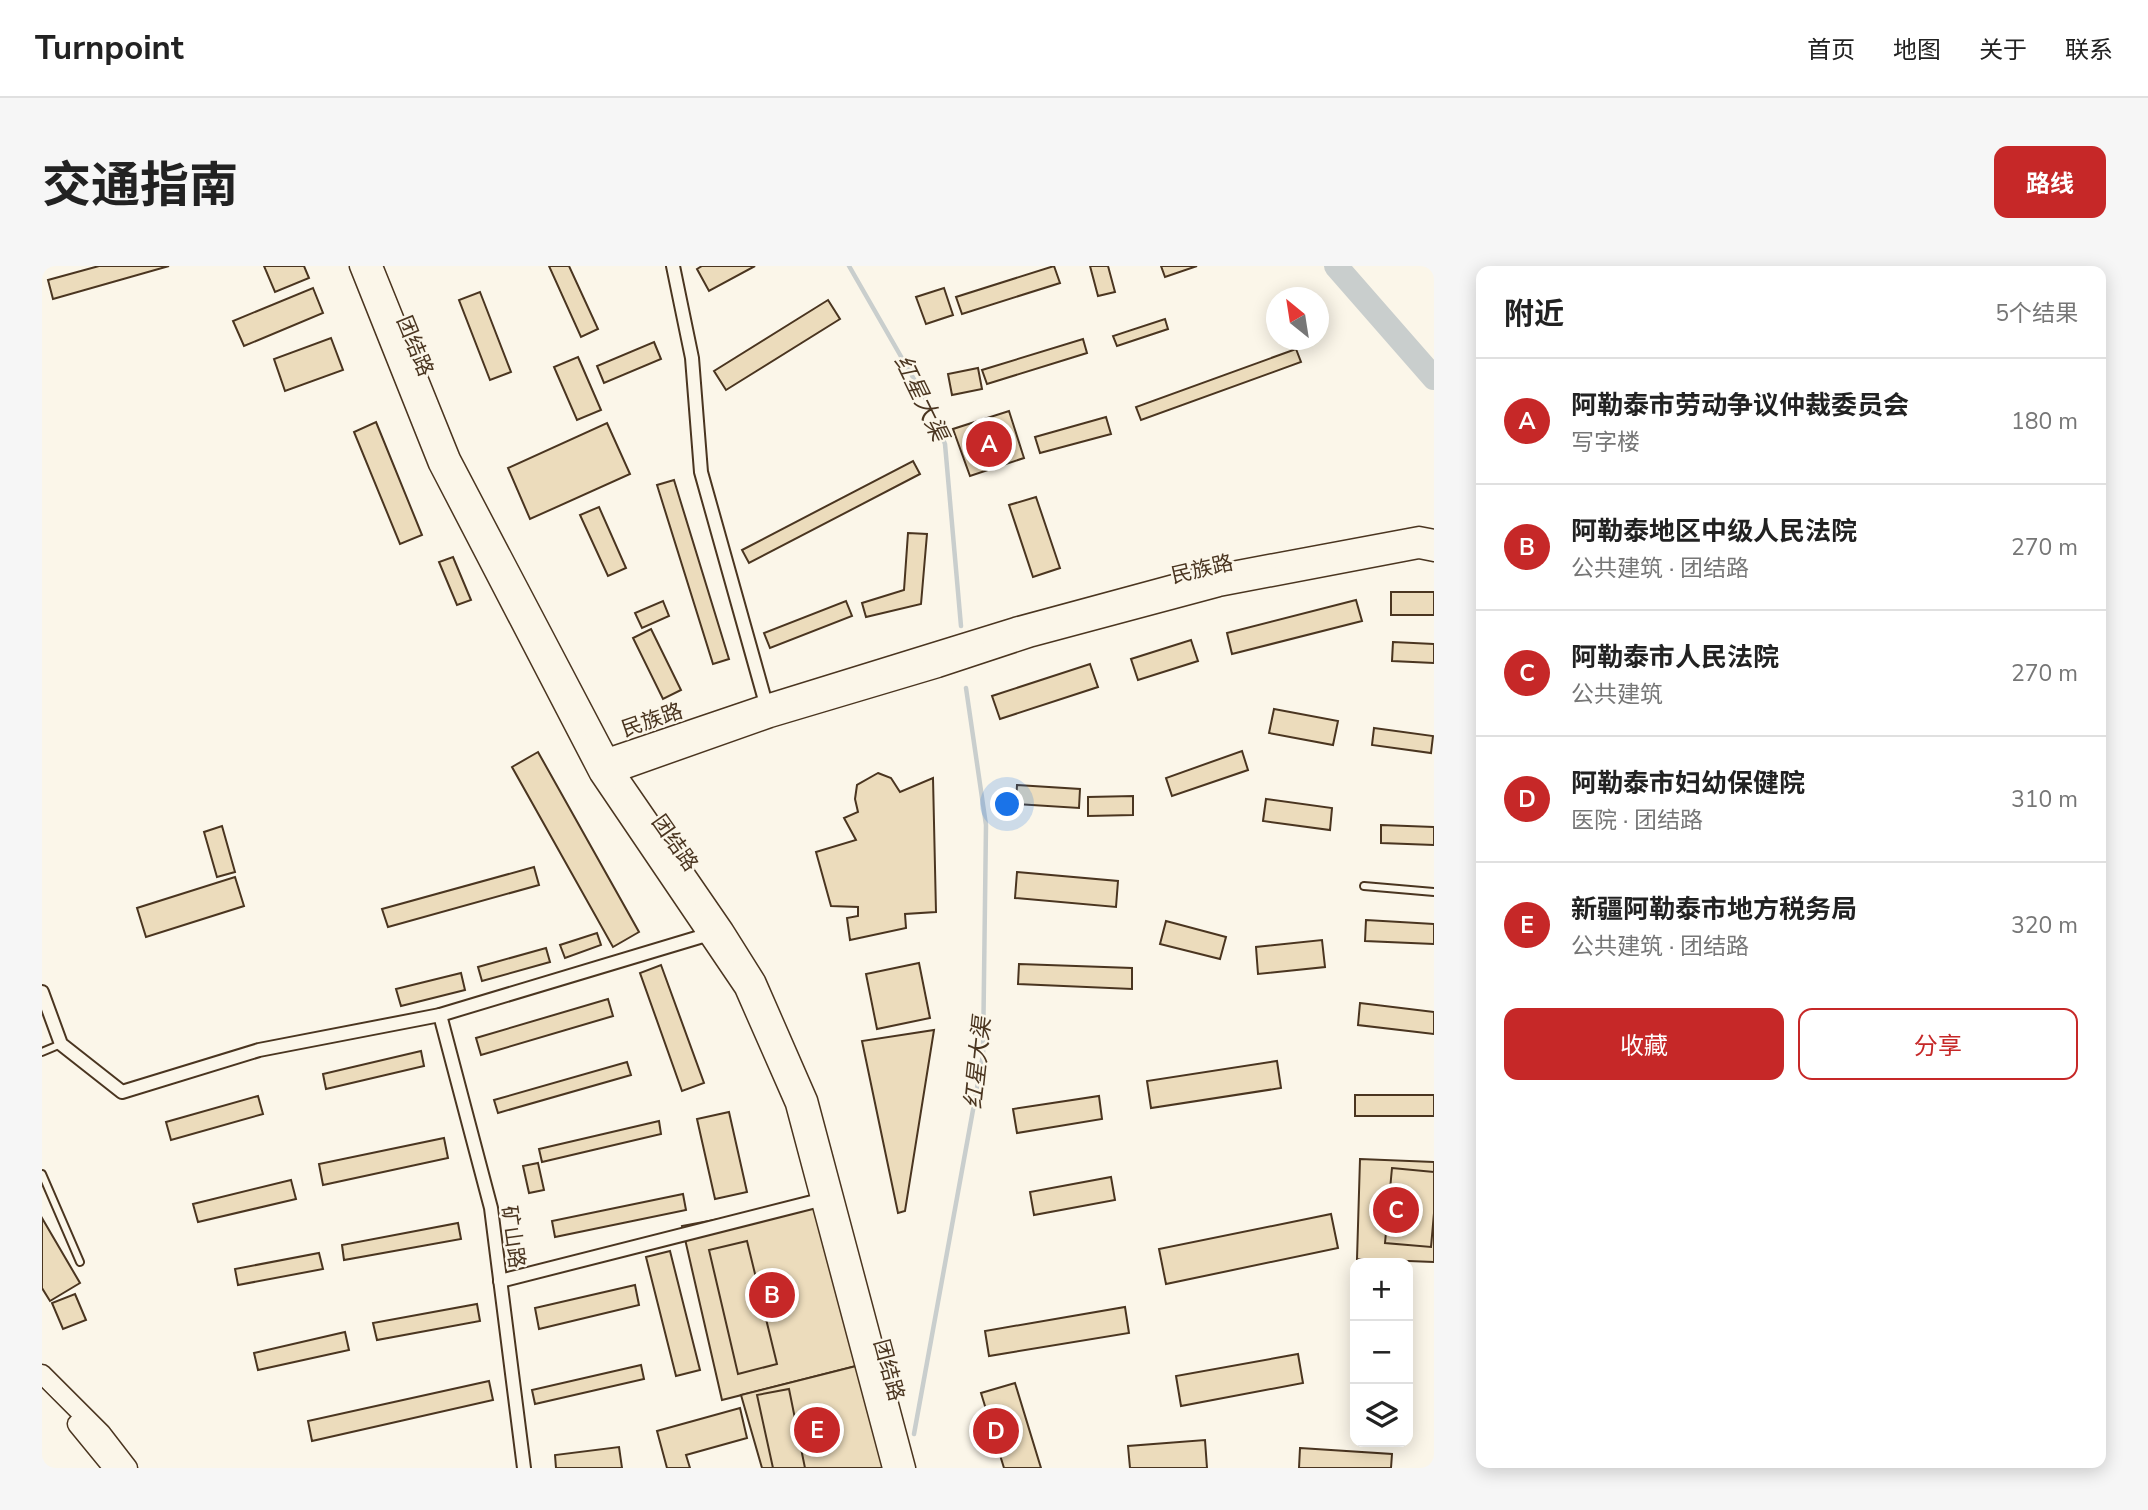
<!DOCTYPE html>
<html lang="zh">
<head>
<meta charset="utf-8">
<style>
  body { margin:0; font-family:"Nunito Sans","Noto Sans SC",sans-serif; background:#f6f6f6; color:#222 }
  .controls { position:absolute; right:21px; bottom:21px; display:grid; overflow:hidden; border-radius:14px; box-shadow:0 4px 18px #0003 }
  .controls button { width:63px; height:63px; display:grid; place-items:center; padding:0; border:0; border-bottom:2px solid #e0e0e0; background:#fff; color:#222; font:35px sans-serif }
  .compass { position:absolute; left:1224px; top:21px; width:63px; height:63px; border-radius:50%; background:#fff; box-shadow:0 4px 18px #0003; rotate:330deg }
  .you { position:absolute; left:966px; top:539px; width:24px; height:24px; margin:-18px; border:5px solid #fff; border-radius:50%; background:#1a73e8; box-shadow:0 0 0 10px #1a73e833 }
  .badge { display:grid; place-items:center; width:46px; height:46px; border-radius:50%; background:#c62828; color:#fff; font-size:23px; font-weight:700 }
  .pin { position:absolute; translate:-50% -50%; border:4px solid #fff; box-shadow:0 2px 7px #0006 }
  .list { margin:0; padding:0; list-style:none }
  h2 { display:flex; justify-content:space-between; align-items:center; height:91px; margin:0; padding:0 28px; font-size:30px }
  h2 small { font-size:23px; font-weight:400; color:#767676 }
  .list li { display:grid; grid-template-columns:46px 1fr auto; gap:21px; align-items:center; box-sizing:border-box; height:126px; padding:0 28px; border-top:2px solid #e0e0e0 }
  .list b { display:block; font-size:26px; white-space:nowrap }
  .list p { margin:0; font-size:23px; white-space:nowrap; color:#767676 }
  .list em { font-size:23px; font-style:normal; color:#767676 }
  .actions { display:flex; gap:14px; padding:21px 28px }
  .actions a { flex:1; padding:16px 0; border:2px solid #c62828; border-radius:14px; text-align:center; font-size:24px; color:#c62828 }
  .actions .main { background:#c62828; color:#fff }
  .icon { flex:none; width:38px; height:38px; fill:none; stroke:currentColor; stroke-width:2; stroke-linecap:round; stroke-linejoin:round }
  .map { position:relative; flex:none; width:1392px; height:1202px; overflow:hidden; border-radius:14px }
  header { display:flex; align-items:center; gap:42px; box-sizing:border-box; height:98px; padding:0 35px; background:#fff; border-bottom:2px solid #e0e0e0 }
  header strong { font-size:33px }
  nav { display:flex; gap:38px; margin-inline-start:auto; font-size:24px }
  .intro { display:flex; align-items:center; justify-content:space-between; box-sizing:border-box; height:168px; padding:0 42px }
  h1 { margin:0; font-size:49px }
  .button { padding:18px 32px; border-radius:14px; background:#c62828; color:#fff; font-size:24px; font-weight:700 }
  main { display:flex; gap:42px; padding:0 42px }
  aside { flex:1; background:#fff; border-radius:14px; box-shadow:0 4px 18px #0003 }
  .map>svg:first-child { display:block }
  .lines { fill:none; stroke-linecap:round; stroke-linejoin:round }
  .stream { stroke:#c9cecd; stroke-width:4.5 }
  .river { stroke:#c9cecd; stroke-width:24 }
  .building { fill:#ecdcbc; stroke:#4a3520; stroke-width:2 }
  .lane-casing { stroke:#4a3520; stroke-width:10 }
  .street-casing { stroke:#4a3520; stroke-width:16 }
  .secondary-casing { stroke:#4a3520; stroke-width:21 }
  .lane { stroke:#fbf6e9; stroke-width:6 }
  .street { stroke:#fbf6e9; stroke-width:12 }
  .secondary { stroke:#fbf6e9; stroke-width:18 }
  .labels { text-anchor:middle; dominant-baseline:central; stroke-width:5; stroke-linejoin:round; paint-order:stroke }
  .street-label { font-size:21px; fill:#4a3520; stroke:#fbf6e9 }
  .water-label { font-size:23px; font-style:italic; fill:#4a3520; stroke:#fbf6e9 }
</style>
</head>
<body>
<header>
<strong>Turnpoint</strong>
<nav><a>首页</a><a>地图</a><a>关于</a><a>联系</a></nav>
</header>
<div class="intro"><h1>交通指南</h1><a class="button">路线</a></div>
<main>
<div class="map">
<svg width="1392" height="1202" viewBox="0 0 1392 1202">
  <rect width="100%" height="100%" fill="#fbf6e9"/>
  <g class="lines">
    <g class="stream">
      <polyline points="807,0 888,141 903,178 919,360"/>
      <polyline points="872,1168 941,789 944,559 924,422"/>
    </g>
    <polyline class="river" points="1294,0 1392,112"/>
  </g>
  <g class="building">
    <polygon points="57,0 127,0 11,33 6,14"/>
    <polygon points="222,0 262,0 267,12 233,26"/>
    <polygon points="507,0 527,0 556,63 539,71"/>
    <polygon points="660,0 713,0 667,25 655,3"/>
    <polygon points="1012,0 1018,17 920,48 914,31"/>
    <polygon points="1048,0 1066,0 1073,26 1056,30"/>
    <polygon points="1119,0 1155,0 1123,11"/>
    <polygon points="271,22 281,47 202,80 191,55"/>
    <polygon points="902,22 911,49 884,58 874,31"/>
    <polygon points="438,26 469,106 448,114 417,34"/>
    <polygon points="786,34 798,53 684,124 672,105"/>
    <polygon points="1123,53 1126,63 1075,80 1071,70"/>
    <polygon points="289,72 301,104 243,125 232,93"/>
    <polygon points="1041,73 1045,87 945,118 940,104"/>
    <polygon points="612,76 619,93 562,117 555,100"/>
    <polygon points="1254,83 1259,96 1099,154 1094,141"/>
    <polygon points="536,91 559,144 535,154 512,101"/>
    <polygon points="936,102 940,123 910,129 906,108"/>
    <polygon points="967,145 982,192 928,210 911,163"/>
    <polygon points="1064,151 1069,168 998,187 993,171"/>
    <polygon points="334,156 380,269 358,278 312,166"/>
    <polygon points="565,157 588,208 488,253 466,202"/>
    <polygon points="871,195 878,208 707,297 700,284"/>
    <polygon points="632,214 687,393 671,398 615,219"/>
    <polygon points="994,231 1018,302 991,311 967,239"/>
    <polygon points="557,241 584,302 566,310 538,249"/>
    <polygon points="866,267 885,268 879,338 824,351 820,337 862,324"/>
    <polygon points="411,291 429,334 415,339 397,296"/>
    <rect x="1349" y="326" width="43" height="23"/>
    <polygon points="1314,334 1320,355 1190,388 1185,367"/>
    <polygon points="621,335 627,350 600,362 593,347"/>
    <polygon points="804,335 810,350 728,382 722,367"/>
    <polygon points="609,363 639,424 621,433 591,372"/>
    <polygon points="1149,374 1156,395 1096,414 1089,393"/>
    <polygon points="1351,376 1392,378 1392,397 1350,395"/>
    <polygon points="1048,398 1056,421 958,453 950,430"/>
    <polygon points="1232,443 1296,455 1291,479 1227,467"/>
    <polygon points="1332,462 1391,470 1389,487 1330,479"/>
    <polygon points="1200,485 1206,504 1130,530 1124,512"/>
    <polygon points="496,486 597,666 571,681 470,501"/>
    <polygon points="836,507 849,512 858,526 891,512 894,646 863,648 864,662 808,674 805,652 816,650 816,641 789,640 774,586 814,574 802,552 816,546 813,533 815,519"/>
    <polygon points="975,519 1038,523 1037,542 974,538"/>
    <polygon points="1091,530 1091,549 1046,550 1046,531"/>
    <polygon points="1224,533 1290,542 1288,564 1221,555"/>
    <polygon points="1339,559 1392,561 1392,579 1339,577"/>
    <polygon points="180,560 193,606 175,611 162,566"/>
    <polygon points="492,601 497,619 346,661 340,643"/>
    <polygon points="975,606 1076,615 1074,641 973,632"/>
    <polygon points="193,611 202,640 104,671 95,642"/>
    <polygon points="1324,654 1392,658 1392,678 1323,675"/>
    <polygon points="1124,655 1184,671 1178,693 1118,678"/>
    <polygon points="555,667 559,679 523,692 518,679"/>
    <polygon points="1280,674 1283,701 1216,708 1214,681"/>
    <polygon points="504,682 508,696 440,715 436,701"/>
    <polygon points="877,697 888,752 835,763 824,708"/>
    <polygon points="977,698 1090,702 1090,723 976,718"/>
    <polygon points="619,699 662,817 640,825 598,707"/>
    <polygon points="419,707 423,724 359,740 354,723"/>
    <polygon points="566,733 571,750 439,789 434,772"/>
    <polygon points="1318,737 1392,746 1392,768 1316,759"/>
    <polygon points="892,764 863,945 856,947 820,775"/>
    <polygon points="379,785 382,800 284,823 281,808"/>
    <polygon points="1235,795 1239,822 1109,842 1105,815"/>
    <polygon points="585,796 589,809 456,847 452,834"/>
    <rect x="1313" y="829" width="79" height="21"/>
    <polygon points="216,830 221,848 129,874 124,856"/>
    <polygon points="1057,830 1060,853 975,867 971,843"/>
    <polygon points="687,846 705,926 673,933 655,853"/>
    <polygon points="617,855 619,868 500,896 497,883"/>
    <polygon points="402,872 406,892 281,919 277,898"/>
    <polygon points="1318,893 1392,896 1392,996 1315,993"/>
    <polygon points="496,897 502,924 487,927 481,900"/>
    <polygon points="1350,902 1392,906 1392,947 1389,981 1343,977"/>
    <polygon points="1069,911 1073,934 992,949 988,926"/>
    <polygon points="249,914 254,933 156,956 151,938"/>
    <polygon points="641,928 644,944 513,971 510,955"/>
    <polygon points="778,934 822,1098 680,1134 640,960"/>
    <polygon points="1289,948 1296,982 1124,1018 1117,983"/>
    <polygon points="0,952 38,1017 8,1035 0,1022"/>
    <polygon points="416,957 419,973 302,994 300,979"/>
    <polygon points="705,975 735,1098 696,1108 667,984"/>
    <polygon points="628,985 658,1104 634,1110 604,991"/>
    <polygon points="277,987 281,1003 196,1019 193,1003"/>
    <polygon points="593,1019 597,1039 497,1063 493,1042"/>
    <polygon points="33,1028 44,1054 21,1063 10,1037"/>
    <polygon points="435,1038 438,1055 335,1074 331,1057"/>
    <polygon points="1083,1041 1087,1067 947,1090 943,1065"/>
    <polygon points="303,1066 307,1084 216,1104 212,1087"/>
    <polygon points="1256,1088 1261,1117 1139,1140 1134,1110"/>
    <polygon points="822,1098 849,1200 840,1202 720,1202 699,1129"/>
    <polygon points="599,1099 602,1113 493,1138 490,1124"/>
    <polygon points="447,1115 451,1134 270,1175 266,1155"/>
    <polygon points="973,1117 999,1202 962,1202 939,1127"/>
    <polygon points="747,1123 763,1202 731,1202 715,1129"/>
    <polygon points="698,1142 705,1172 644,1189 648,1202 625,1202 615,1165"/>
    <polygon points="1163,1174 1165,1202 1088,1202 1086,1180"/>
    <polygon points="577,1181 580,1202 514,1202 513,1189"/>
    <polygon points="1258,1182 1350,1188 1349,1202 1257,1202"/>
  </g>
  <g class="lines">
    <g class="lane-casing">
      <g id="lane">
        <polyline points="1322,620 1392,626"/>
        <polyline points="0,786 19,778"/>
        <polyline points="0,908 38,996"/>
      </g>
    </g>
    <g class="street-casing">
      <g id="street">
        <polyline points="631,0 650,92 659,206 726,445"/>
        <polyline points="0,726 19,778 80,826 217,784 398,749 671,667"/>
        <polyline points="398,749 449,942 482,1202"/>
        <polyline points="458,1015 778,934"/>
      </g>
    </g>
    <g class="secondary-casing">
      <g id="secondary">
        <polyline points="317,0 396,198 557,508 702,722 753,838 850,1202"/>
        <polyline points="331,0 409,193 574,507 682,664 714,715 766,834 864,1202"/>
        <polyline points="556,495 724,438 973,361 1158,311 1377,270 1392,273"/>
        <polyline points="564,510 728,452 896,402 990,371 1177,321 1377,283 1392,286"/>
        <polyline points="0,1108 59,1167 86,1202"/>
        <polyline points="35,1158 71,1202"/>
      </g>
    </g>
    <use href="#lane" class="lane"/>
    <use href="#street" class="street"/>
    <use href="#secondary" class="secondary"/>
  </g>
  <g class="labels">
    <g class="street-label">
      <text transform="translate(373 80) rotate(68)">团结路</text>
      <text transform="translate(1160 303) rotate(-13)">民族路</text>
      <text transform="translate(610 454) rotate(-19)">民族路</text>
      <text transform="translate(633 577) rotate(55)">团结路</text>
      <text transform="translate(471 971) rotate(82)">矿山路</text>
      <text transform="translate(847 1104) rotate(75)">团结路</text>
    </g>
    <g class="water-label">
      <text transform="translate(879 132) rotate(64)">红星大渠</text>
      <text transform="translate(936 797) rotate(-84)">红星大渠</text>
    </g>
  </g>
</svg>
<div class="controls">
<button>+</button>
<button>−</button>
<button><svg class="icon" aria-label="layers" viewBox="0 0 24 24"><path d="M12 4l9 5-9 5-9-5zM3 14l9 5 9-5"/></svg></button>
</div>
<svg class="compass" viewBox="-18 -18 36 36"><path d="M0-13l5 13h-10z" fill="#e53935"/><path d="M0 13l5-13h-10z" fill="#767676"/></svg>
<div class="you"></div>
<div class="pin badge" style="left:947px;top:178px">A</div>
<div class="pin badge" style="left:730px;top:1029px">B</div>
<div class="pin badge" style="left:1354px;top:944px">C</div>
<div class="pin badge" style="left:954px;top:1165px">D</div>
<div class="pin badge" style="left:775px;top:1164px">E</div>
</div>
<aside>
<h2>附近<small>5个结果</small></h2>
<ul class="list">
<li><span class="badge">A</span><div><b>阿勒泰市劳动争议仲裁委员会</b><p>写字楼</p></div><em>180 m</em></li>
<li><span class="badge">B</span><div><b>阿勒泰地区中级人民法院</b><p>公共建筑 · 团结路</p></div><em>270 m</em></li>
<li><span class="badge">C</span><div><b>阿勒泰市人民法院</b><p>公共建筑</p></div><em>270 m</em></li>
<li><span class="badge">D</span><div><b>阿勒泰市妇幼保健院</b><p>医院 · 团结路</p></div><em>310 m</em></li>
<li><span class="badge">E</span><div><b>新疆阿勒泰市地方税务局</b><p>公共建筑 · 团结路</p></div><em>320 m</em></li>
</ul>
<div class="actions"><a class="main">收藏</a><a>分享</a></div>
</aside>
</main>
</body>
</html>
